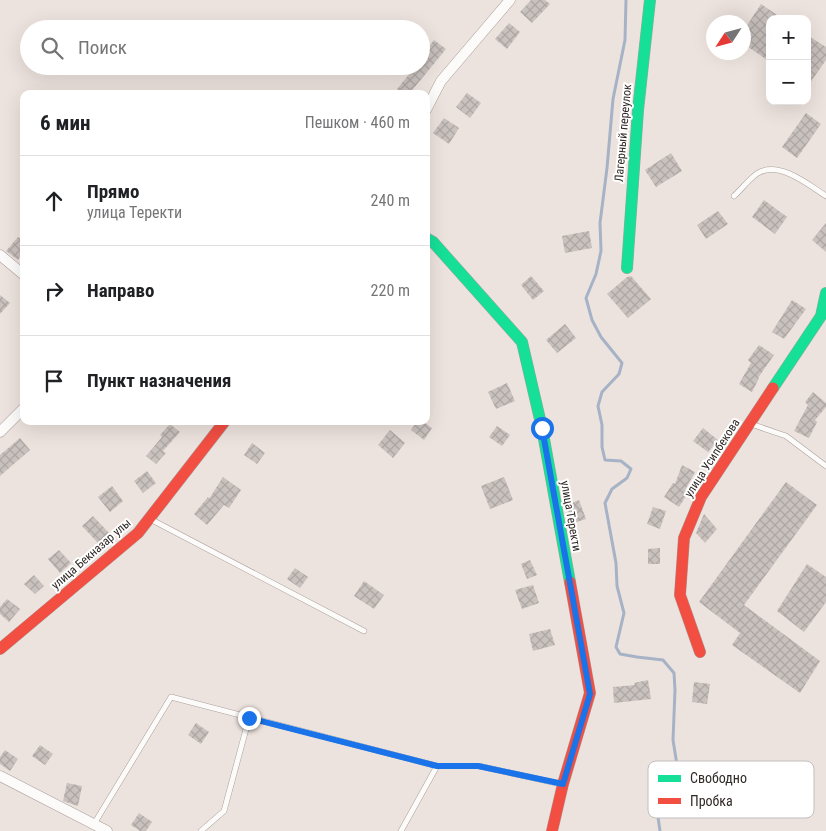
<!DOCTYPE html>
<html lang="ru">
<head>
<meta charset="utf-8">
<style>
  body { margin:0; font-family:"Roboto Condensed",sans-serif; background:#f2f2f2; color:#202124 }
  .controls { position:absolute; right:15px; top:15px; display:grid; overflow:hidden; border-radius:10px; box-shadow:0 5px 20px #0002 }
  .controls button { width:45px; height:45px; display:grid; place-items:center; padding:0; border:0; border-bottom:1px solid #e0e0e0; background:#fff; color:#202124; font:25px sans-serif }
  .compass { position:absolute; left:706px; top:15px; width:45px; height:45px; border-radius:50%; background:#fff; box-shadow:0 5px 20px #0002; rotate:234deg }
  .stop { position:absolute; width:15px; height:15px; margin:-11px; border:4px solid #1a73e8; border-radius:50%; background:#fff }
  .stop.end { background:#1a73e8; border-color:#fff; box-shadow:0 1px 5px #0008 }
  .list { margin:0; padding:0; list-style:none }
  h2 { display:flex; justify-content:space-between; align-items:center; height:65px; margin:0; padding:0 20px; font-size:21px }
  h2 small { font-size:16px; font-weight:400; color:#757577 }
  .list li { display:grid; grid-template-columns:32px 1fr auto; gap:15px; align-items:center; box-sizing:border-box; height:90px; padding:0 20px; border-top:1px solid #e0e0e0 }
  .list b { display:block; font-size:19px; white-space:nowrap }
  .list p { margin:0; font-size:16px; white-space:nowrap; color:#757577 }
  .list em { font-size:16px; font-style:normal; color:#757577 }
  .icon { flex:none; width:28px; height:28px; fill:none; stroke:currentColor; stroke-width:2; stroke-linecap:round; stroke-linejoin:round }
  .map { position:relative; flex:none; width:826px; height:831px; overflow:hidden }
  .search { position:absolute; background:#fff; box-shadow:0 5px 20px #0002; left:20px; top:20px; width:410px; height:55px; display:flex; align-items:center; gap:12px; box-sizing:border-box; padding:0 18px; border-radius:28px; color:#757577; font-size:19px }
  .panel { position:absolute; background:#fff; box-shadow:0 5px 20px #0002; left:20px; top:90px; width:410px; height:335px; border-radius:10px }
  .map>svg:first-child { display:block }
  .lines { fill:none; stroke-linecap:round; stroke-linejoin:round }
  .stream { stroke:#a6b3c6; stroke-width:3 }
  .building { fill:url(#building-cross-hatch) }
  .lane-casing { stroke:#a8a09d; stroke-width:6 }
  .street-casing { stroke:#a8a09d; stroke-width:11 }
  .fast-casing { stroke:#a8a09d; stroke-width:12 }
  .jam-casing { stroke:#a8a09d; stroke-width:12 }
  .lane { stroke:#fcfbfa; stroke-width:5 }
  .street { stroke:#fcfbfa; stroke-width:10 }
  .fast { stroke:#16e098; stroke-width:11 }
  .jam { stroke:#f24e42; stroke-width:11 }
  .route { stroke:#1a73e8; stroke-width:6 }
  .labels { text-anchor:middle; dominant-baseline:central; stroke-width:4; stroke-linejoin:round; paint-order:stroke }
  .street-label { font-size:12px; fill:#2f2825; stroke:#fff }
  .key { fill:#fff; stroke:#c1bebe; stroke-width:1 }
  .key-label { font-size:14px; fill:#2f2825 }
</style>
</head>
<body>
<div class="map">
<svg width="826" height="831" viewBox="0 0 826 831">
  <defs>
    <pattern id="building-cross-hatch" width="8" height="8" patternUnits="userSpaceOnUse" patternTransform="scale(1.25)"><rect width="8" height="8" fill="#c9c1be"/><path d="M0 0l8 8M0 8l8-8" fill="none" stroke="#ada6a3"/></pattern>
  </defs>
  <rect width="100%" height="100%" fill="#ede3de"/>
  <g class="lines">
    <polyline class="stream" points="626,0 625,40 613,99 607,168 600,223 601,251 596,274 586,298 592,320 601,337 622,363 619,374 602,392 598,406 602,425 602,447 605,460 621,461 631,469 627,478 612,489 605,503 616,563 617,586 624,613 616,647 620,654 637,657 663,660 674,673 675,690 673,740 678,771 672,799 658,817 660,831"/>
  </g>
  <g class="building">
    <polygon points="531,0 545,0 550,4 532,23 520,12"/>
    <polygon points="761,4 783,19 770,19 770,62 744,44 744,30"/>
    <polygon points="509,23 520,32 507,49 495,39"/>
    <polygon points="807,35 826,47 826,60 807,87"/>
    <polygon points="434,40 446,49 409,94 404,94 397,89 411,72 405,66 421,66 421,57"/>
    <polygon points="467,93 481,103 470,118 456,107"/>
    <polygon points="806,113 821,124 797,158 782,147"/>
    <polygon points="444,118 459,128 449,144 433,133"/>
    <polygon points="671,153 682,171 656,187 645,170"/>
    <polygon points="764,200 787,217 775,234 752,217"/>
    <polygon points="718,211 728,224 706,239 697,225"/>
    <polygon points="826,223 826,252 812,240"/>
    <polygon points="589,231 592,248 565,253 562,236"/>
    <polygon points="18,237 24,241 24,252 18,260 6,251"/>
    <polygon points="531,276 544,291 533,300 521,285"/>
    <polygon points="631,276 651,299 628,318 607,294 627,277"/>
    <polygon points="0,295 10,303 0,314"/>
    <polygon points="792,300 806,309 784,339 772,332"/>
    <polygon points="565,324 576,338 557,353 546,340"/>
    <polygon points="759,345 774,355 758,378 759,378 752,392 739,384 751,363 748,360"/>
    <polygon points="507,383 515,401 496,409 488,392"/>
    <polygon points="813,392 826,403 826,407 815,420 817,422 809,438 794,431 808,405 805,402"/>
    <polygon points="417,421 422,421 432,428 424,440 411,430"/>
    <polygon points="170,424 180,432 163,451 166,453 156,464 146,456 162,437 160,435"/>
    <polygon points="497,426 510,435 502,446 489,437"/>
    <polygon points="703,428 718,440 708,452 693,441"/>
    <polygon points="390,430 405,443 393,458 378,445"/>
    <polygon points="20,438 30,450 0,476 0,455"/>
    <polygon points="252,443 265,453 257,464 244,455"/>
    <polygon points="682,465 695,472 685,490 688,493 679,507 664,497 673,483 675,484"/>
    <polygon points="147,471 156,483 143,493 134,481"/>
    <polygon points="223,477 241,490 229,508 224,505 207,525 194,514 208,497 209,499"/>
    <polygon points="504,477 513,500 490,509 481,486"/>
    <polygon points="786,482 817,505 744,605 820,661 800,693 732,645 740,633 699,602"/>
    <polygon points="112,486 123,501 110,512 98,497"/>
    <polygon points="579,500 586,519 573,523 566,505"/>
    <polygon points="653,507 666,511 660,529 647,524"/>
    <polygon points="704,514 717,529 705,543 696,533"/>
    <polygon points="93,516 109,533 98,543 82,526"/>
    <polygon points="660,548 660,564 648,564 648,549"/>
    <polygon points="59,550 71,563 60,573 48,559"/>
    <polygon points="530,560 537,575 527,579 521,564"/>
    <polygon points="807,564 826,577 826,602 804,632 777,611"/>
    <polygon points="295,568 308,577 300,588 287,579"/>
    <polygon points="34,575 44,586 35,594 24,584"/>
    <polygon points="364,581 384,595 374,609 354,596"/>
    <polygon points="533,585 539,603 522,609 515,590"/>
    <polygon points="7,599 20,609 9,622 0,614 0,607"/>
    <polygon points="550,629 555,645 533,651 529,634"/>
    <polygon points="648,680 651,699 614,703 613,687 635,685 634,683"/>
    <polygon points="694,682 710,684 707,704 692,702"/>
    <polygon points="196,723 209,732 201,744 188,735"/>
    <polygon points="40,745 53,754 45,765 32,756"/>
    <polygon points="5,750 18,759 10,771 0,764 0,757"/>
    <polygon points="67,783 82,786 78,806 63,801"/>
    <polygon points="139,813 152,822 146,831 140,831 131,825"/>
  </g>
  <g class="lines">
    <g class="lane-casing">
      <g id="lane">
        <path d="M734,196C741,190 752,175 760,172C781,162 809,185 826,196"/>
        <polyline points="751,424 786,436 826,466"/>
        <polyline points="152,520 364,631"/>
        <polyline points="94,824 171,697 437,766 479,766 561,784"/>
        <polyline points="201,831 224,811 249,718"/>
        <polyline points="401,831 437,766"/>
      </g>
    </g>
    <g class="street-casing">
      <g id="street">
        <polyline points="426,110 441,81 510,0"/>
        <polyline points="0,255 24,275"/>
        <polyline points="0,432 24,408"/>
        <polyline points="0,776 107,831"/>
      </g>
    </g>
    <g class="fast-casing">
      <g id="fast">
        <polyline points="426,238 433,242 522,342 542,428 570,582"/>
        <polyline points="627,268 638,110 650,0"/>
        <polyline points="773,388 821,316 826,293"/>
      </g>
    </g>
    <g class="jam-casing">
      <g id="jam">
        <polyline points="0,649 138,533 225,421"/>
        <polyline points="700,652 680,595 684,538 701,497 773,388"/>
        <polyline points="552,831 563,784 590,693 570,582"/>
      </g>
    </g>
    <use href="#lane" class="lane"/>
    <use href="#street" class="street"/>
    <use href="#fast" class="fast"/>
    <use href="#jam" class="jam"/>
  </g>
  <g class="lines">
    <polyline class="route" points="249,718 437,766 478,766 563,784 590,694 542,428"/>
  </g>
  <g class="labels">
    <g class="street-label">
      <text transform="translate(623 133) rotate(-85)">Лагерный переулок</text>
      <text transform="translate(712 458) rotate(-57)">улица Усипбекова</text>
      <text transform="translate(571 516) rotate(80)">улица Теректи</text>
      <text transform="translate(91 554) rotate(-41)">улица Бекназар улы</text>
    </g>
  </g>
  <rect x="648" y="761" width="166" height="57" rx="8" class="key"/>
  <rect x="658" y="775" width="23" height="7" fill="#16e098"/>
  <rect x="658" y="798" width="23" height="6" fill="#f24e42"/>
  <g class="key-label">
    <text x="690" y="783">Свободно</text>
    <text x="690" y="806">Пробка</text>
  </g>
</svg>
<div class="controls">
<button>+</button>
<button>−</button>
</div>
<svg class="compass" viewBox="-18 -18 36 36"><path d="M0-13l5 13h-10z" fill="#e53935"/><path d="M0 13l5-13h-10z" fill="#757577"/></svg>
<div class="stop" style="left:542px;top:428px"></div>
<div class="stop end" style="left:249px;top:718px"></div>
<div class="search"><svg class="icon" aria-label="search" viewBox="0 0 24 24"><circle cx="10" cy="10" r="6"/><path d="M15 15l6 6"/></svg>Поиск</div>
<section class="panel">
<h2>6 мин<small>Пешком · 460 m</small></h2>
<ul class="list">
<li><svg class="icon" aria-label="ahead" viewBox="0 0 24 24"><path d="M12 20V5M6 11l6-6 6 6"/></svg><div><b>Прямо</b><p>улица Теректи</p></div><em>240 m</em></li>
<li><svg class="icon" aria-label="right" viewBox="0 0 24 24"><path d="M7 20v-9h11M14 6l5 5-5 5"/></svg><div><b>Направо</b></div><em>220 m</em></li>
<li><svg class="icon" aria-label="arrive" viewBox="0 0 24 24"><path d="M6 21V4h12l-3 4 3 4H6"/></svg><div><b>Пункт назначения</b></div></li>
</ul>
</section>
</div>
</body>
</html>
